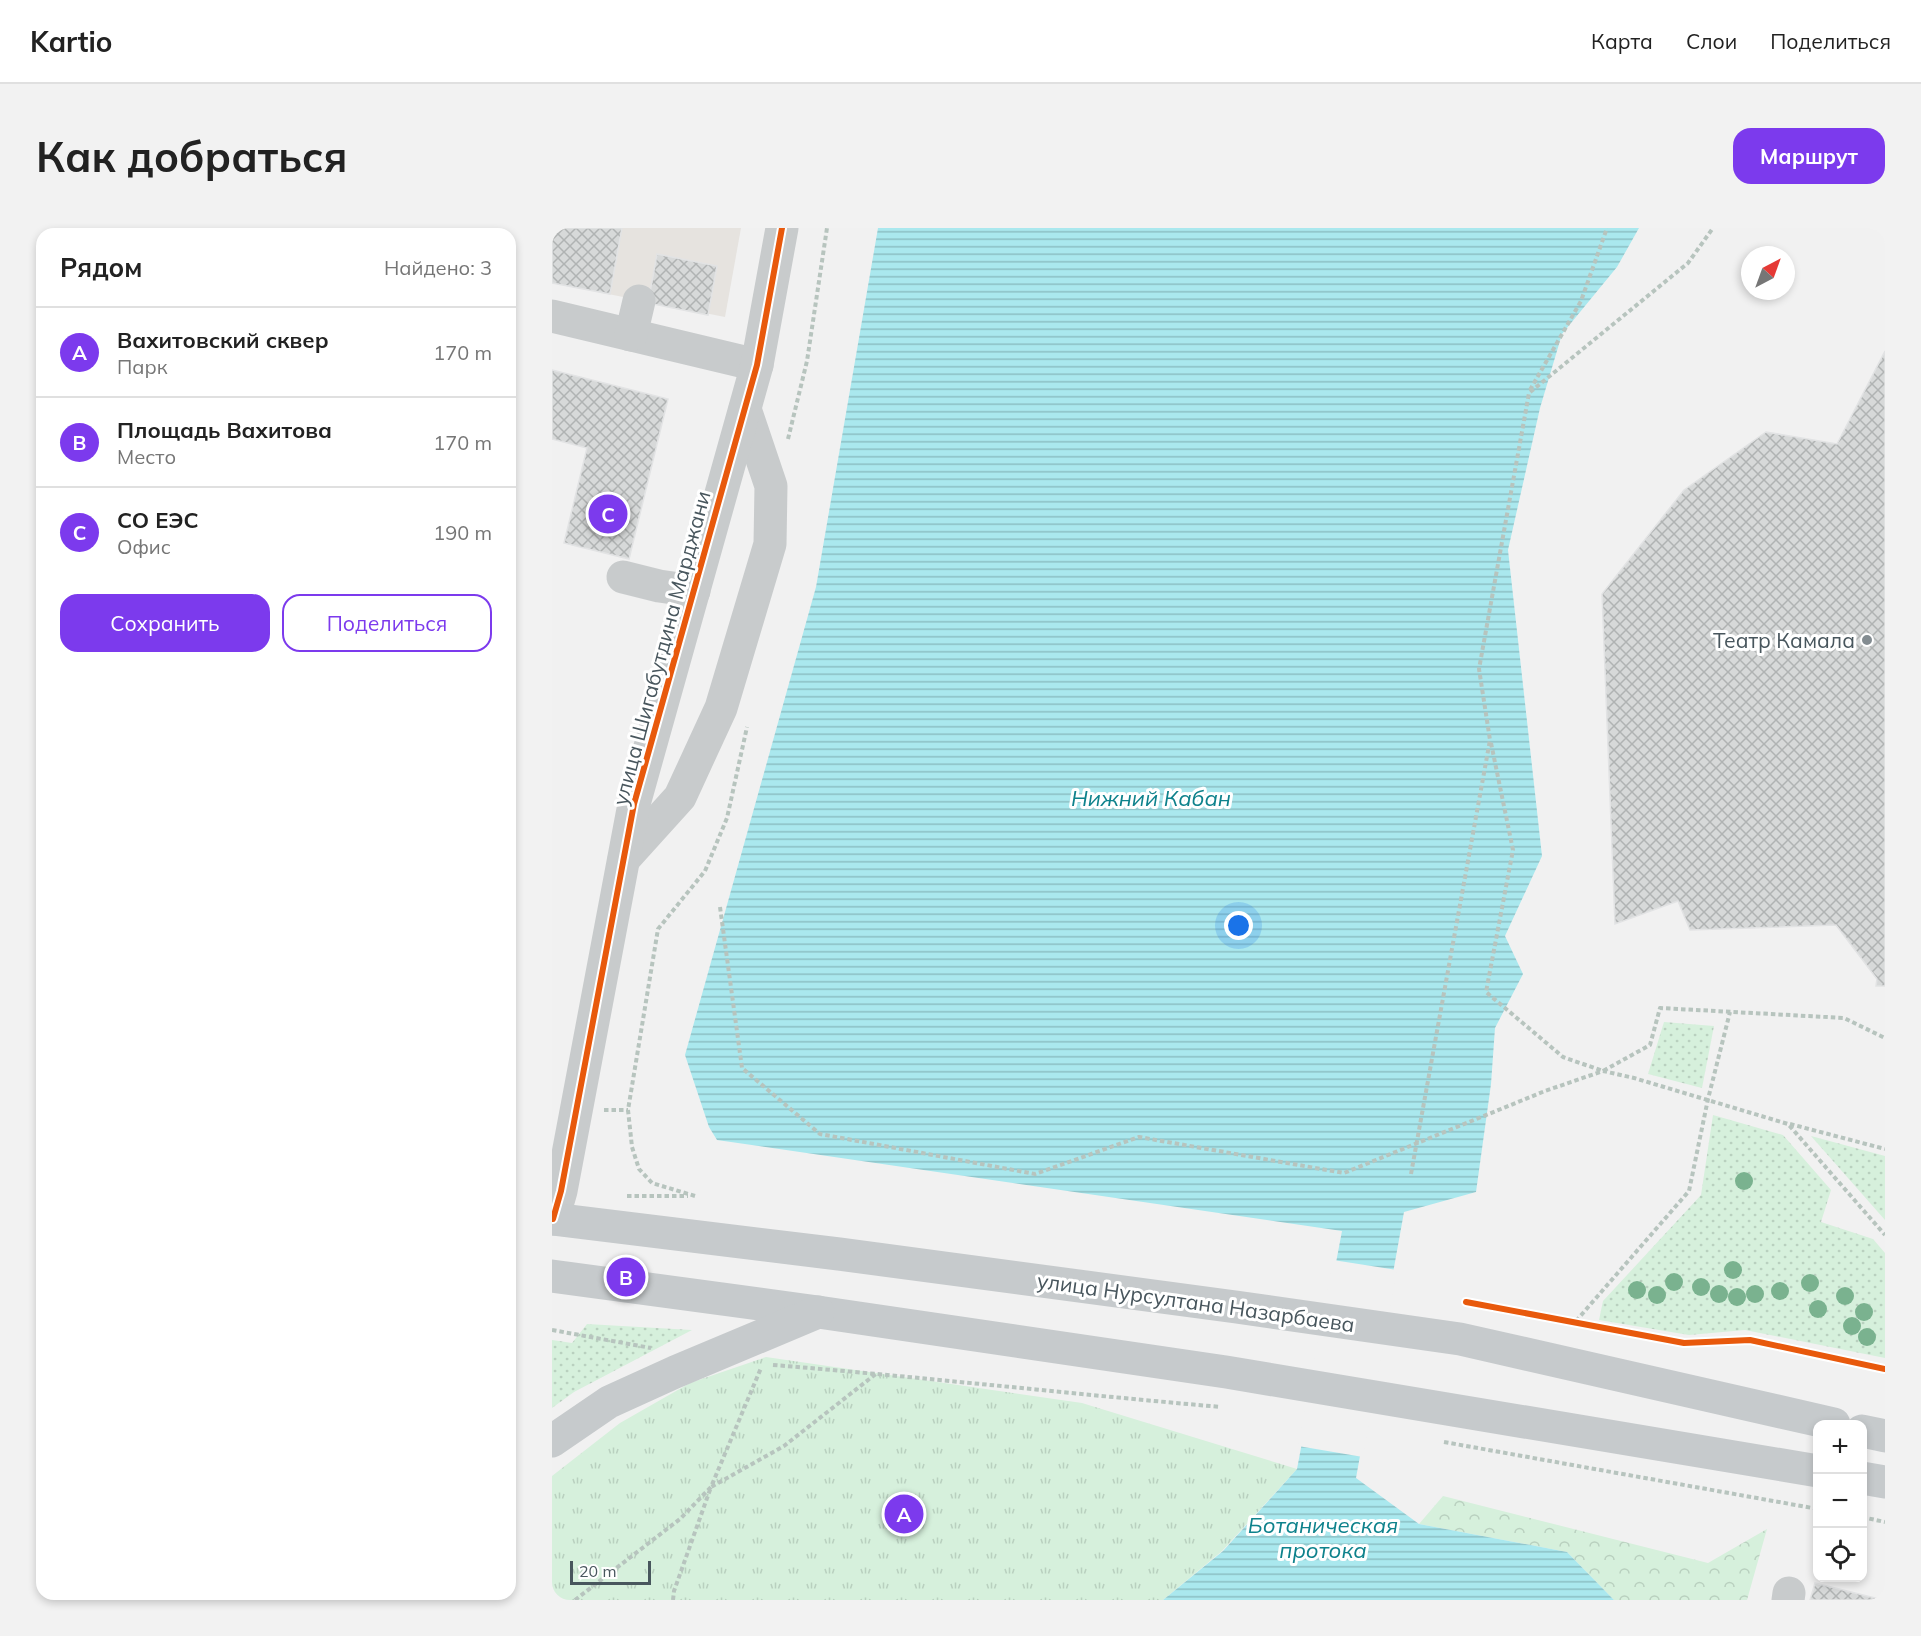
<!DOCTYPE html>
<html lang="ru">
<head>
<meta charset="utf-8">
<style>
  body { margin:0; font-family:Mulish,sans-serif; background:#f2f2f2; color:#222 }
  .controls { position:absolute; right:18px; bottom:18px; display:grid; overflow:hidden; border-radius:12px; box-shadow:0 3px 9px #0003 }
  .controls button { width:54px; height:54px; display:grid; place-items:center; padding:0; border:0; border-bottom:2px solid #e0e0e0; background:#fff; color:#222; font:30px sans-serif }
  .compass { position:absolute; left:1189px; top:18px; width:54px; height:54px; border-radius:50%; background:#fff; box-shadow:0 3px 9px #0003; rotate:41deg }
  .scale { position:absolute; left:18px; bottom:15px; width:81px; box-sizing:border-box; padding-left:6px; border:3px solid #48565d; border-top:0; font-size:16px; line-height:21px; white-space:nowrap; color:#48565d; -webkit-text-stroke:4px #fff; paint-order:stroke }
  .you { position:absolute; left:687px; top:698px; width:21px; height:21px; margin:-15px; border:4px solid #fff; border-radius:50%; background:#1a73e8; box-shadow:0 0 0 9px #1a73e833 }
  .badge { display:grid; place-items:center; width:39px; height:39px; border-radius:50%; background:#7c3aed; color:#fff; font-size:20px; font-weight:700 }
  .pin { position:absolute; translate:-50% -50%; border:3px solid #fff; box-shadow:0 2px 6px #0006 }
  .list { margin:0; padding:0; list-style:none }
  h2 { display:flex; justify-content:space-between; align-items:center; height:78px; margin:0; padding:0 24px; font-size:26px }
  h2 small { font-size:20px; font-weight:400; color:#767676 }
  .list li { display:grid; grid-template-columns:39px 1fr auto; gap:18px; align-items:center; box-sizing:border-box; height:90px; padding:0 24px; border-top:2px solid #e0e0e0 }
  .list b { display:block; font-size:22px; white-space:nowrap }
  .list p { margin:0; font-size:20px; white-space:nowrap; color:#767676 }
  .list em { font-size:20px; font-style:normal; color:#767676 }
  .actions { display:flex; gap:12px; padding:18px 24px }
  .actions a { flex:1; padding:14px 0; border:2px solid #7c3aed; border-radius:18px; text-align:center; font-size:21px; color:#7c3aed }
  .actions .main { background:#7c3aed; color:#fff }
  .icon { flex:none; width:33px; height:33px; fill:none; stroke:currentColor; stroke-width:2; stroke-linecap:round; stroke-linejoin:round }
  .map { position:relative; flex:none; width:1333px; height:1372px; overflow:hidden; border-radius:18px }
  header { display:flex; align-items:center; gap:36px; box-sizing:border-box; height:84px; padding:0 30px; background:#fff; border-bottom:2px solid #e0e0e0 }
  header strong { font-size:28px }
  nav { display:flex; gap:33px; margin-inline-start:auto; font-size:21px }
  .intro { display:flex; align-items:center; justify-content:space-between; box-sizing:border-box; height:144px; padding:0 36px }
  h1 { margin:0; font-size:42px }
  .button { padding:15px 27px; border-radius:18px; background:#7c3aed; color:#fff; font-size:21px; font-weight:700 }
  main { display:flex; gap:36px; padding:0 36px }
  aside { flex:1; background:#fff; border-radius:18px; box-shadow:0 3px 9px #0003 }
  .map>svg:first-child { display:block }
  .commercial { fill:#e6e3df }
  .grass { fill:url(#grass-dots) }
  .forest { fill:url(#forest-crowns) }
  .park { fill:url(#park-tufts) }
  .water { fill:url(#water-rules) }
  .pier { fill:#f1f1f1 }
  .building { fill:url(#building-cross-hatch); stroke:#e2e3e4; stroke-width:1.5 }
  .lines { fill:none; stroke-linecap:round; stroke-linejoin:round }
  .path { stroke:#b7c4be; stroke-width:4; stroke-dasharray:4.5 3; stroke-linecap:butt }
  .minor { stroke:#c8cbcc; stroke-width:33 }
  .major { stroke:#c6cacc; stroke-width:33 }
  .cycleway-casing { stroke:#fff; stroke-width:10 }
  .cycleway { stroke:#e8590c; stroke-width:6 }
  .tree { fill:#7ab28f }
  .poi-dot { fill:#838c91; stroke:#fff; stroke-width:2 }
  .labels { text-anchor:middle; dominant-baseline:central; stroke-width:6; stroke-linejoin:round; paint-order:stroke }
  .poi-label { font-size:21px; fill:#48565d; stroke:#fff; text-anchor:end }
  .street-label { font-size:21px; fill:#48565d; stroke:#fff }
  .water-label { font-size:22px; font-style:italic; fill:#0e828c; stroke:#fff }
</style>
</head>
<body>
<header>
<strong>Kartio</strong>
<nav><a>Карта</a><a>Слои</a><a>Поделиться</a></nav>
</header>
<div class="intro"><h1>Как добраться</h1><a class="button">Маршрут</a></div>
<main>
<aside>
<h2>Рядом<small>Найдено: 3</small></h2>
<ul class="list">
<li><span class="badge">A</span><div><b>Вахитовский сквер</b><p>Парк</p></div><em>170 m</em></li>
<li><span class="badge">B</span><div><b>Площадь Вахитова</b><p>Место</p></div><em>170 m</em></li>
<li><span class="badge">C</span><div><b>СО ЕЭС</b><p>Офис</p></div><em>190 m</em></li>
</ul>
<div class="actions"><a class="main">Сохранить</a><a>Поделиться</a></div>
</aside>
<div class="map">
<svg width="1333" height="1372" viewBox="0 0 1333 1372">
  <defs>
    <pattern id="grass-dots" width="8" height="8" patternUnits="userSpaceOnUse" patternTransform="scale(1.5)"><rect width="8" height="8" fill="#d6f0dc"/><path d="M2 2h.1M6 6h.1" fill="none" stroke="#b9d0bf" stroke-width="1.8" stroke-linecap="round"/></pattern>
    <pattern id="forest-crowns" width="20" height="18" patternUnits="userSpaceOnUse" patternTransform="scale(1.5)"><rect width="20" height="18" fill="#d6f0dc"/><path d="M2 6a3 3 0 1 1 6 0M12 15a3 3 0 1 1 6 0" fill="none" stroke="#b9d0bf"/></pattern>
    <pattern id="park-tufts" width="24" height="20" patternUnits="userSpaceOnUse" patternTransform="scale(1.5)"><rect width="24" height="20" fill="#d6f0dc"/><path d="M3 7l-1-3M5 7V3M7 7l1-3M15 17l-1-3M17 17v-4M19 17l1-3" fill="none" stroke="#b9d0bf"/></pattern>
    <pattern id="water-rules" width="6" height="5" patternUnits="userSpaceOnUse" patternTransform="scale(1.5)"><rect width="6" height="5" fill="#aae8ee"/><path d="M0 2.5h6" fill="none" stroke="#8cbfc4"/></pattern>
    <pattern id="building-cross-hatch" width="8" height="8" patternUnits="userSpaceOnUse" patternTransform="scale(1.5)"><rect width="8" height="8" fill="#d7d9d9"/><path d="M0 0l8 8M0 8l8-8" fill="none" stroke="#b0b3b3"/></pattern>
  </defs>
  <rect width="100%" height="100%" fill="#f1f1f1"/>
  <polygon class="commercial" points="0,0 189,0 173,89 0,55"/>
  <g class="grass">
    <polygon points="1112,794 1162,798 1150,860 1096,846"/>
    <polygon points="1161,887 1231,907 1279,962 1269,994 1321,1011 1333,1025 1333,1130 1193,1102 1137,1107 1047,1092 1051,1073 1149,967"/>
    <polygon points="1259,908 1333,928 1333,992"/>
    <polygon points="35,1096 140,1102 22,1164 0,1180 0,1112 20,1115"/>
  </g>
  <polygon class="forest" points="891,1268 1156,1335 1215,1301 1195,1372 1062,1372 1015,1324 867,1296"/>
  <polygon class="park" points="214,1129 530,1175 745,1241 670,1323 611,1372 0,1372 0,1248 68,1195 138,1155"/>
  <polygon class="water" points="326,0 1087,0 1065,39 1010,106 988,180 956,322 990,628 953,708 971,746 943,800 939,856 924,964 852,984 804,1250 867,1296 1015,1324 1062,1372 611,1372 671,1323 745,1241 790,1003 165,912 157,899 133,827 264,359"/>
  <polygon class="pier" points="781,1032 845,1042 811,1229 746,1218"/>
  <g class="building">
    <polygon points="0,0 70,0 58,66 0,55"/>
    <polygon points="105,26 165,38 156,87 96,75"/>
    <polygon points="1333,123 1333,758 1324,758 1325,751 1284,697 1138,702 1126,673 1063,696 1050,366 1132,262 1214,204 1285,216"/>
    <polygon points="0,142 116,171 77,331 12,315 35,220 0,211"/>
    <polygon points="1263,1355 1331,1372 1258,1372"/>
  </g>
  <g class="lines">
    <g class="path">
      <polyline points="978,162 1029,73 1055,0"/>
      <polyline points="236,211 255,133 275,0"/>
      <polyline points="939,515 961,622 934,764 1011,829 1051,843 1098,817 1108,780 1292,790 1333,810"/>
      <polyline points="168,679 190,840 268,906 483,946 587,909 792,945 993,863 1051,843 1082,850 1236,896 1333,1007"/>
      <polyline points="52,882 76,882"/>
      <polyline points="1238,896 1333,921"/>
      <polyline points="859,946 938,512 927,441 977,165 1136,35 1161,0"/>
      <polyline points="75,968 136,968"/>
      <polyline points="143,968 100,955 87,941 80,919 76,882 106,701 153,643 175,590 195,499"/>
      <polyline points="914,1074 1132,1115 1198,1112 1333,1141"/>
      <polyline points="1024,1093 1137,963 1156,871 1178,784"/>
      <polyline points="0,1102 99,1120"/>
      <path d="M221,1137C371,1149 519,1166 669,1179"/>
      <polyline points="892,1214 1266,1281"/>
      <polyline points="1310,1289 1333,1294"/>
      <polyline points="23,1372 128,1291 159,1259 209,1140"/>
      <polyline points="121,1372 122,1363 159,1259 232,1218 325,1145"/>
    </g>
    <g class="minor">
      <polyline points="0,88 205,137"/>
      <polyline points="79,107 87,73"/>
      <polyline points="71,349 107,358 142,363"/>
      <polyline points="72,631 128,569 169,480 218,316 219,258 193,181"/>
      <polyline points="1,991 9,963 82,576 205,137 230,0"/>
      <polyline points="1236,1372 1237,1365"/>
    </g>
    <g class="major">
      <polyline points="0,991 287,1026 684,1079 908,1111 1282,1196"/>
      <polyline points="0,1048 266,1084 674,1144 1266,1243"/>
      <polyline points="1310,1203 1333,1208"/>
      <polyline points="0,1213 57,1174 123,1144 266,1084"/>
      <polyline points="1310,1250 1333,1254"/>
    </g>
    <g class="cycleway-casing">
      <g id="cycleway">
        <polyline points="1,991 9,963 82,576 205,137 230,0"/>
        <polyline points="914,1074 1132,1115 1198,1112 1333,1141"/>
      </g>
    </g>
    <use href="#cycleway" class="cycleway"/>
  </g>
  <g class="tree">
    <circle cx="1192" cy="953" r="9"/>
    <circle cx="1181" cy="1042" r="9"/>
    <circle cx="1122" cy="1054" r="9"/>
    <circle cx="1258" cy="1055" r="9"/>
    <circle cx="1149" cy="1059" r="9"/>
    <circle cx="1085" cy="1062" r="9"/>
    <circle cx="1228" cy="1063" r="9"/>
    <circle cx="1167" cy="1066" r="9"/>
    <circle cx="1203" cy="1066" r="9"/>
    <circle cx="1105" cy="1067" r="9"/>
    <circle cx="1293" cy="1068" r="9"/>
    <circle cx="1185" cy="1069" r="9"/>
    <circle cx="1266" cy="1081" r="9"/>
    <circle cx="1312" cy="1084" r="9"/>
    <circle cx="1300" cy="1098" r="9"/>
    <circle cx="1315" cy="1109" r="9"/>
  </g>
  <circle class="poi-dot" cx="1315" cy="412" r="6"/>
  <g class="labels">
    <g class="poi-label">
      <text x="1303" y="412">Театр Камала</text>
    </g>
    <g class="street-label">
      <text transform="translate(109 420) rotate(-75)">улица Шигабутдина Марджани</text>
      <text transform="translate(644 1074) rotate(8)">улица Нурсултана Назарбаева</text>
    </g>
    <g class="water-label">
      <text x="599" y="570">Нижний Кабан</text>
      <text x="771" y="1297">Ботаническая<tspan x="771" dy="25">протока</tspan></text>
    </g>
  </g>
</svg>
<div class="controls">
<button>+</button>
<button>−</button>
<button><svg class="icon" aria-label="locate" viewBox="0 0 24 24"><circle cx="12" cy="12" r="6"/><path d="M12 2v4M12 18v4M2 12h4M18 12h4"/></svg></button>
</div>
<svg class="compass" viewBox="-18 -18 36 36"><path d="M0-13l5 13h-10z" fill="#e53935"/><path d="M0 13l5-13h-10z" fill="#767676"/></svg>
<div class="scale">20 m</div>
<div class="you"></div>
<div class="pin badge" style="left:352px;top:1286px">A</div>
<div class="pin badge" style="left:74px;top:1049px">B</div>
<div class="pin badge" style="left:56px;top:286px">C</div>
</div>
</main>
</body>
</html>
